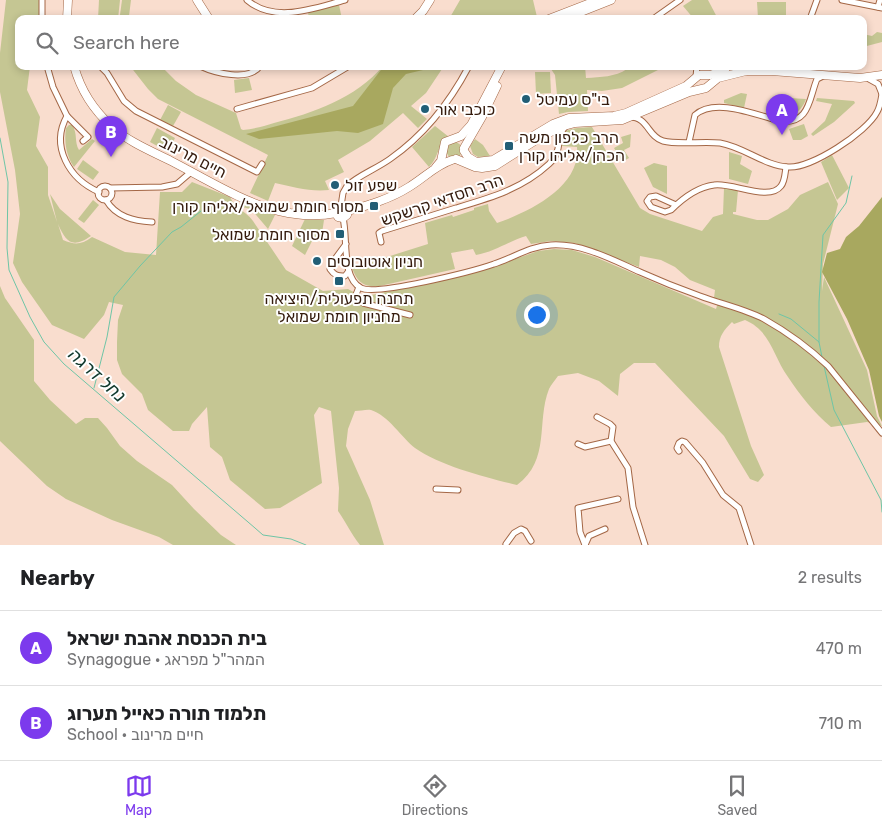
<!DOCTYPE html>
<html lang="en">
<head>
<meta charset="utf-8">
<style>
  body { margin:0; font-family:Rubik,"Noto Sans Hebrew",sans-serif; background:#f2f2f2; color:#202124 }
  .you { position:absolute; left:536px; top:314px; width:18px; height:18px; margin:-12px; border:4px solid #fff; border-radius:50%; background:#1a73e8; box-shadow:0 0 0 8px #1a73e833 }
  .badge { display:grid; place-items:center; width:32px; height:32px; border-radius:50%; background:#7c3aed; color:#fff; font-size:16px; font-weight:700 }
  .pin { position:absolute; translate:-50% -41px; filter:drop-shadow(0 1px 2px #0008) }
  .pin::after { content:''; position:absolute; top:26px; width:18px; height:15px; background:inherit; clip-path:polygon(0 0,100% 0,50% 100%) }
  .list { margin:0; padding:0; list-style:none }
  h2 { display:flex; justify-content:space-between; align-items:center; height:65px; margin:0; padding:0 20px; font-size:21px }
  h2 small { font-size:16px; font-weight:400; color:#757577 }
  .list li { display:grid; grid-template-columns:32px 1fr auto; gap:15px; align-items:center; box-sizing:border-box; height:75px; padding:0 20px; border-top:1px solid #e0e0e0 }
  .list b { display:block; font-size:19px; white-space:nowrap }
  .list p { margin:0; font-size:16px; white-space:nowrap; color:#757577 }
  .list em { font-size:16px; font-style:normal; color:#757577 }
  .icon { flex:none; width:28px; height:28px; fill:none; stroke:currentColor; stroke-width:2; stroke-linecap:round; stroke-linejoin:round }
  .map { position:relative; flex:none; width:882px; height:545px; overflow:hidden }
  .search { position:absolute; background:#fff; box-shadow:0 2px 8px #0003; left:15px; right:15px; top:15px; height:55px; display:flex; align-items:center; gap:12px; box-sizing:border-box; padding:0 18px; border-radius:10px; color:#757577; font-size:19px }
  .sheet { height:215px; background:#fff }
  nav { display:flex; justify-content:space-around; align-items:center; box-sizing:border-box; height:70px; border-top:1px solid #e0e0e0; background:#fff; font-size:14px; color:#757577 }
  nav a { display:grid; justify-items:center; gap:2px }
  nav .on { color:#7c3aed }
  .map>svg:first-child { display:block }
  .green { fill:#c5c693 }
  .forest { fill:#a8a85f }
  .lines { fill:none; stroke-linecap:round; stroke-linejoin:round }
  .stream { stroke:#6ec5a6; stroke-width:1 }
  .street-casing { stroke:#a46746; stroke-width:7 }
  .secondary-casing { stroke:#a46746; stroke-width:9 }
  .street { stroke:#fff; stroke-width:5 }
  .secondary { stroke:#fff; stroke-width:8 }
  .poi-dot { fill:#225e76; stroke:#fff; stroke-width:2 }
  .labels { text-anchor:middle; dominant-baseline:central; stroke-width:4; stroke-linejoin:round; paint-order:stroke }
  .poi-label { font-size:16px; fill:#351c0e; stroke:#fff; text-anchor:start }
  .street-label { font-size:16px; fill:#351c0e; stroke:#fff }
  .water-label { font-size:18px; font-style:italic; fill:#11392c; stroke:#fff }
</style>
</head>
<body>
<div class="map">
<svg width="882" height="545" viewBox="0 0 882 545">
  <rect width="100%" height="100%" fill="#f9ddce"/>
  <g class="green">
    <path d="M6,0H40V19H19V66H30L27,90L40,117L36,146L48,167V195L57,222L50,194L60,209L91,236C72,249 66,242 58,224L63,240C75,245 81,245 92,237L125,252L156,255L160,192H182L192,182L230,197C236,210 245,210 253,221L286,270L323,291L348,289L359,295L367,296L481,271L538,251L554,249L572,250L595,257L716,309L719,299L714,298L715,290L690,280L675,267L661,260L640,256L639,267L575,243L551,241L531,244L526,236C509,241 494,252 476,255L473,249L451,253L455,269L380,286C364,288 357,282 352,268L428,244L425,223L452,215L453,217L474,210V208L488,204L489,211L497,223C529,212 581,187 577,147L562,146L561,134C570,127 581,128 592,127L640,208L650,214L702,231L713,217L723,214L724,188L738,190L736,212H733V214L757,220H768L788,209L800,195L828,182L838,204L823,264L822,291L824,277L867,370L877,416L882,426L867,422L831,427C814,413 800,395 788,377C773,356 771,331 745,320L734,324L732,322C724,330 719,336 719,347L751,446L764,475L758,482L750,479L724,436L655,363H634L620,374L618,396L599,381L578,373L558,376C555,380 551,385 549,389C536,422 551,460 517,485C488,478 440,466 415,448C402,438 388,415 371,410C367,409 360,411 355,411L348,429L346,446L370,500L384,545H360C351,534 346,522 338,511L339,488L331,411L319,407L314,415L322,483L280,508L265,509L230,480L222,457L210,447L207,407L192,424L189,431H173L148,410L142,394L122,374L117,360V342L118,320L123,305L109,302L104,315L84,339L52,325L22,282L13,263L20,214L15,170L0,92V53Z"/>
    <polygon points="99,0 120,0 118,19 98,19"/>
    <polygon points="122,0 131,0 129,16 120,15"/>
    <polygon points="460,0 533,0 537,17 535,19 492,19 486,15 484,19 449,19"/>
    <polygon points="692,0 708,0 718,19 694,19 683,6"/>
    <polygon points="757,2 786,2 786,18 758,18"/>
    <polygon points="339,5 342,19 309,19 308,12"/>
    <polygon points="877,32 882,33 882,42 863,47 863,34 872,36"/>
    <path d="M130,66H161L176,81L196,95L236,113L241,129L243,130C254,129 264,126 274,123C313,113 356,98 383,66H444L426,93L411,106L427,119L418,128L403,113L370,141L338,160L344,172L325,181L329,190C310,192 293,187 275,183L268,201L250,193L268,155L158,99L148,89Z"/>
    <path d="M549,66H585L586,78C601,77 615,77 627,69V66H666L622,88L602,91L587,90L588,111L568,112L559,114L555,75Z"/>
    <polygon points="535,72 550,72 551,93 536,94"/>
    <polygon points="249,78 252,90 235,93 234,80"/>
    <polygon points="741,93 747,94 744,108 724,103 724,100"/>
    <path d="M789,98L806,99C802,112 791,117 778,117L781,104Z"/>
    <polygon points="817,98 854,101 855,103 834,122 813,136 811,134 825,121 832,104 816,101"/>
    <polygon points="168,105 181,112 173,126 160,120"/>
    <polygon points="804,124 808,136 801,140 793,140 789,129"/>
    <path d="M69,125H72C78,133 74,142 79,150L92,139L95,141L74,167C66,156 64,141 66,128Z"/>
    <path d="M435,126L449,137C437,145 439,157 429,167L412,147Z"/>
    <polygon points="157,128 175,138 168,152 150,142"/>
    <polygon points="631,134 630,147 624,150 629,158 622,162 614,148 623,143 621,137"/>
    <polygon points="475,139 483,145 490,156 478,157 473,154 470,146"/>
    <circle cx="454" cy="150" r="8"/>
    <polygon points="729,152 742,156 740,164 752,171 748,184 729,179"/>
    <polygon points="832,155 849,188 837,200 821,162"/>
    <polygon points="83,160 99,172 93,180 77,169"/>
    <polygon points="654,163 667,166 667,194 653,187 644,168"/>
    <polygon points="93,200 99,205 84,223 78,219"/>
    <polygon points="240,201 275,215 268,229 251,209 242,207 240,204"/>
    <polygon points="305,219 324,220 321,240 314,237 305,255 292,246"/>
    <polygon points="0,286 5,298 34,340 34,381 50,400 76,424 85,418 98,418 107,428 120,446 137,461 172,485 194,509 221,535 236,545 173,545 159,537 112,520 66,499 47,486 0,441"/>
  </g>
  <g class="forest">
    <polygon points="384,66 440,66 406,74 393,88 383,124 358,133 337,131 259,139 246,134 353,106"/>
    <polygon points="882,197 882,422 879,416 869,370 847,319 822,272 827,253 840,249 846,237 859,226"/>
  </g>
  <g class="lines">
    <g class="stream">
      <polyline points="0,138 8,182 7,248 9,270 30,317 44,342 64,364 255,528 263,535 291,539 306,545"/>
      <polyline points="779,314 791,319 819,342 822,357"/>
      <polyline points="819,342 819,302 823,235 846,203 852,176"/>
      <polyline points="824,366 834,410 881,500 882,512"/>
      <polyline points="94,388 107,337 114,297 140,266 172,232 181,227 201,211"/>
    </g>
    <g class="street-casing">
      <g id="street">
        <polyline points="42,0 42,19"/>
        <path d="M247,0C275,24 314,8 345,0"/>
        <polyline points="842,0 882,8"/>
        <polyline points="878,7 880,0"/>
        <polyline points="653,19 680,0"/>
        <polyline points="810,19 817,0"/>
        <polyline points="47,66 53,87 67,116 88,137 83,141"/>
        <polyline points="100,66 107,73 124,101 136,111 257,172 262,164"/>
        <path d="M200,66C215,73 249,82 260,66"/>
        <polyline points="696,77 697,66"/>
        <polyline points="869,79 878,84 882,94"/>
        <polyline points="237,109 312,88 349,66"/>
        <path d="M67,116C50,146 69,179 99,192"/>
        <path d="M630,117C648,117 648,137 663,141C678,145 703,141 720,143C744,147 765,166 788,167C811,169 867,132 877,112C880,107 881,100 882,94"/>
        <path d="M689,142L695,115C715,97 756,115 780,121C810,125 809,98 817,79L823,76"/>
        <circle cx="105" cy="193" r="7"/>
        <polyline points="110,188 162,187 177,184 191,172"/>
        <path d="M106,200C116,217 134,221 152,222"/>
        <path d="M676,205L656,196L650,197L647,201L651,207L665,212L671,210C682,199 698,187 714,185C732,182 769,202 781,186C785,181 785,173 786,167"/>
        <path d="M341,206L343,193L347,186C359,175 376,169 390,159C423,136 450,102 469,66"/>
        <path d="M343,218C348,237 341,278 361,288C376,296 474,271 494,264C513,258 530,246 551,245C582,243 613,260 640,272C660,281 680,289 700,296C721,304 745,309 764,319C787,332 809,348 828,366L882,433"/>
        <path d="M381,242L379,233L382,231C407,223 431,216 456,208C490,198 522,189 549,164C564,150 555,137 565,127"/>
        <path d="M346,244L332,263L330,269C334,275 337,276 345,276L348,272"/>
        <polyline points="359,287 355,297 363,303 410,315"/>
        <polyline points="597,417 610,424 613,427 611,441 628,468 633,507 645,545"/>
        <polyline points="578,444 585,447 611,441"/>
        <polyline points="679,451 677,448 679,443 682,441 685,442 703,463 723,495 739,508 751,545"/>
        <polyline points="436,489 458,490"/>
        <polyline points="506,544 514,533 521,529 525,531 531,541"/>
        <polyline points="585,545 580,532 578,508 618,499"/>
        <polyline points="585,545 589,536 605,529"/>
      </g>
    </g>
    <g class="secondary-casing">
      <g id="secondary">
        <polyline points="197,0 209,19"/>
        <polyline points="67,19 68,0"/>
        <polyline points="415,19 423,11 430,0"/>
        <polyline points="549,19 598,0"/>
        <polyline points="563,19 611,0"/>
        <path d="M74,66C81,91 93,109 112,127C129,142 151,151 171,161C204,178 244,203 279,211C296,215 318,217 336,213"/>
        <polyline points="464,148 482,117 497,86"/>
        <polyline points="464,151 468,157 476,162 493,160 553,124 569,118 614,116 626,113 686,86 699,75 710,75 725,70"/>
        <polyline points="456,159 475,167 482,168 495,166 544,135 564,126 575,123 622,120 689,92 706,88 718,78 746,71 772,71 860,78 882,75"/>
        <polyline points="436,167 441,161 445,142 461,136 471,125 502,66"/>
        <path d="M348,211C369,205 390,199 409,187C424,178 436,165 452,160"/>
        <polyline points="336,213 337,208 341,206 345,207 348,211"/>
        <polyline points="336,213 338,217 343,218 347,215 348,211"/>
      </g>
    </g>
    <use href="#street" class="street"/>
    <use href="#secondary" class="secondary"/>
  </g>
  <g class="poi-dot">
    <circle cx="526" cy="99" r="5"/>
    <circle cx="425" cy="109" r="5"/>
    <rect x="504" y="141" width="10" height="10" rx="2.5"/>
    <circle cx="335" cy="185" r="5"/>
    <rect x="369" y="201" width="10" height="10" rx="2.5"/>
    <rect x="335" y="229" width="10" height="10" rx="2.5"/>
    <circle cx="317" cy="261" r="5"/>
    <rect x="334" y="276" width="10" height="10" rx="2.5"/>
  </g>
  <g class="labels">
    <g class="poi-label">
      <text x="536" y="99">בי"ס עמיטל</text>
      <text x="435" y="109">כוכבי אור</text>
      <text x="519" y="137">הרב כלפון משה<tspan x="519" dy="18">הכהן/אליהו קורן</tspan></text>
      <text x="345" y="185">שפע זול</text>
      <text x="364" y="206" text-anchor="end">מסוף חומת שמואל/אליהו קורן</text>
      <text x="330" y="234" text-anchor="end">מסוף חומת שמואל</text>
      <text x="327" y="261">חניון אוטובוסים</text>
      <text x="339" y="298" text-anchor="middle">תחנה תפעולית/היציאה<tspan x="339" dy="18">מחניון חומת שמואל</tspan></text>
    </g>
    <g class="street-label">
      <text transform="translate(193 157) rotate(27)">חיים מרינוב</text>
      <text transform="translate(442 200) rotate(-19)">הרב חסדאי קרשקש</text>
    </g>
    <g class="water-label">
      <text transform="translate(97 375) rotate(42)">נחל דרגה</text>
    </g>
  </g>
</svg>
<div class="you"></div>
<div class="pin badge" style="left:782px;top:135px">A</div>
<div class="pin badge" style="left:111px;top:157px">B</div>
<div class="search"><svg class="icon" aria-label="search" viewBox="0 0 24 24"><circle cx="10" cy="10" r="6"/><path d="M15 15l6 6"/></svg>Search here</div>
</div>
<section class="sheet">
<h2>Nearby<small>2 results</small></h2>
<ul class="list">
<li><span class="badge">A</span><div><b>בית הכנסת אהבת ישראל</b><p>Synagogue · המהר&quot;ל מפראג</p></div><em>470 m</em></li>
<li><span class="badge">B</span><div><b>תלמוד תורה כאייל תערוג</b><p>School · חיים מרינוב</p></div><em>710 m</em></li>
</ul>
</section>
<nav>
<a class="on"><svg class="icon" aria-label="map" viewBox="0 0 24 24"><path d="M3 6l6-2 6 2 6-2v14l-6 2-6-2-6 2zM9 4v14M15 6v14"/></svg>Map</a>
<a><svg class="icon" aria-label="directions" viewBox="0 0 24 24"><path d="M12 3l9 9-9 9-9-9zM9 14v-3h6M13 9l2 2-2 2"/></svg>Directions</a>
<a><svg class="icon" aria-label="saved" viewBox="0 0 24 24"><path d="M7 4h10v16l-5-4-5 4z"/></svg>Saved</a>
</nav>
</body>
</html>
